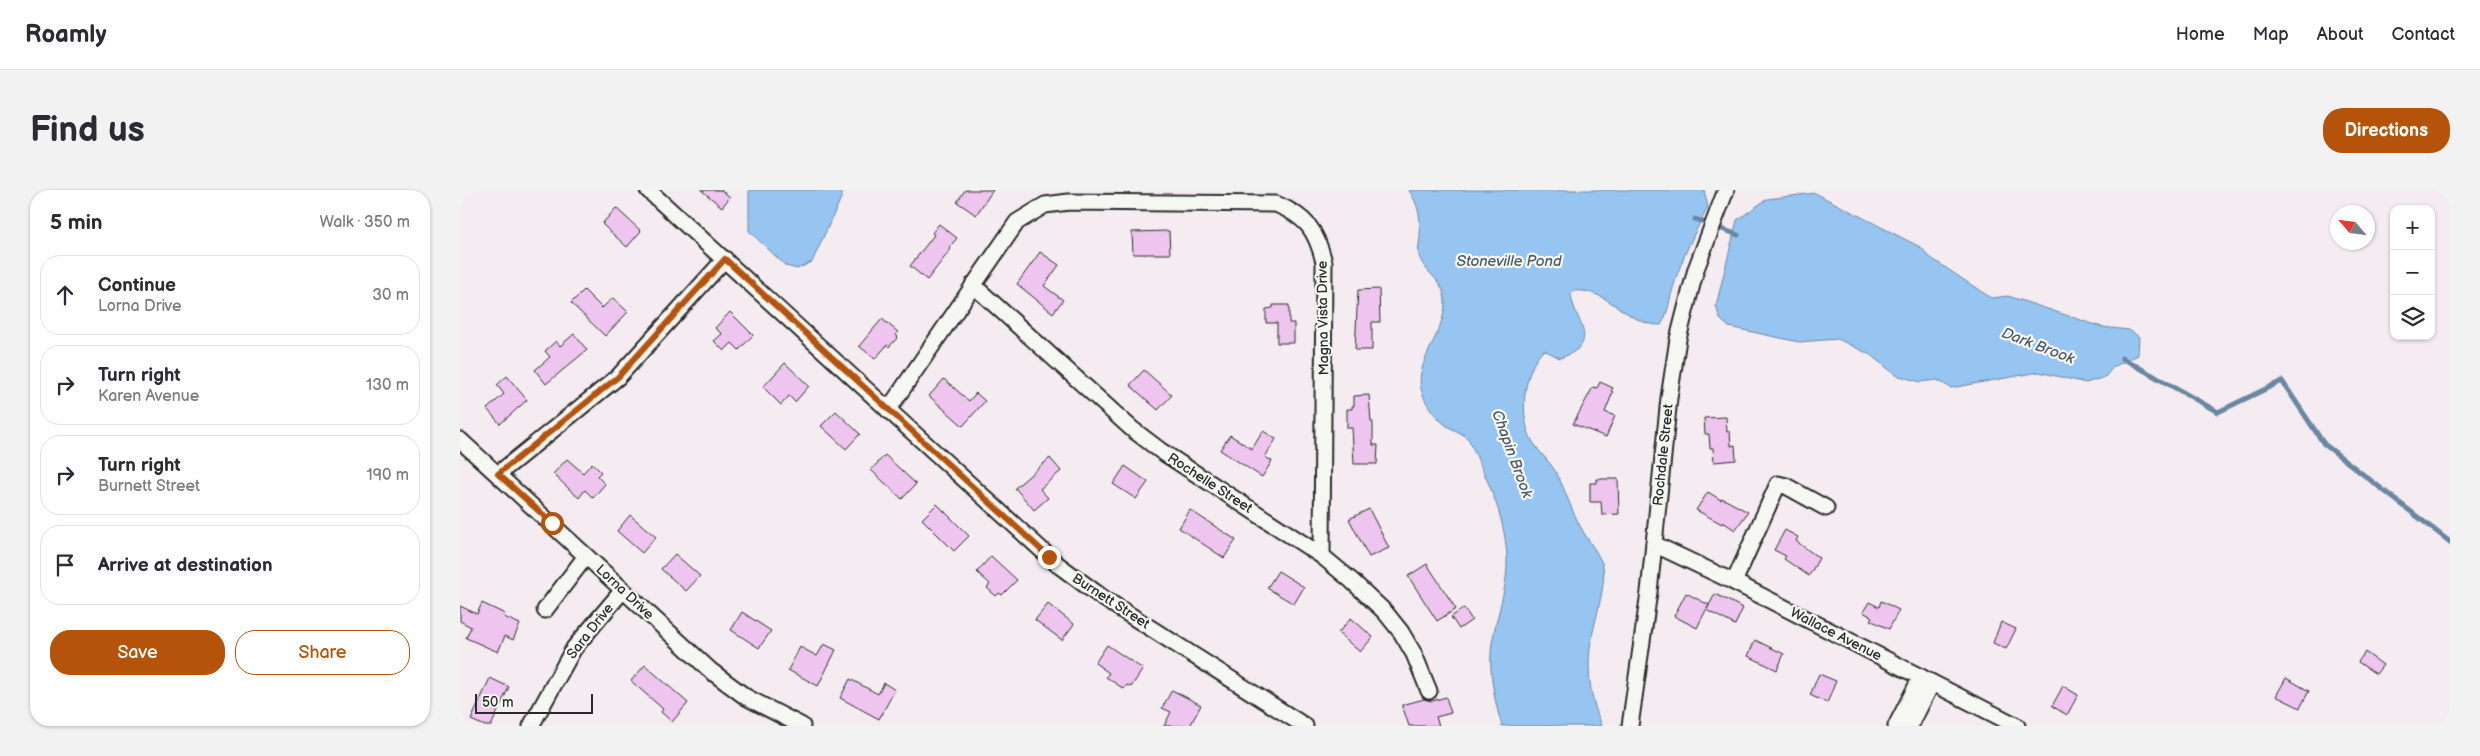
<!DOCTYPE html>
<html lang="en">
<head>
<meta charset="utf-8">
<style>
  body { margin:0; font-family:"Balsamiq Sans",sans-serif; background:#f2f2f3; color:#2b2b33 }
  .controls { position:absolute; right:15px; top:15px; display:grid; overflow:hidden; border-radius:10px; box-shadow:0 1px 4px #0004 }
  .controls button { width:45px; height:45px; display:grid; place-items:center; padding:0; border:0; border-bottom:1px solid #e1e1e2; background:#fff; color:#2b2b33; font:25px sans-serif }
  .compass { position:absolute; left:1870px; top:15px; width:45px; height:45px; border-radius:50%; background:#fff; box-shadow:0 1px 4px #0004; rotate:298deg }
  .scale { position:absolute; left:15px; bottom:12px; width:118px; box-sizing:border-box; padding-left:5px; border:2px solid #2b2b2b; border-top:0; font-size:14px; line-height:18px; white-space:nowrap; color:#2b2b2b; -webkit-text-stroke:4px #f6f6f2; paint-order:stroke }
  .stop { position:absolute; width:15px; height:15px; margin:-11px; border:4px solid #b45309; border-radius:50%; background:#fff }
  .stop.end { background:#b45309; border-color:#fff; box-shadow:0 1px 5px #0008 }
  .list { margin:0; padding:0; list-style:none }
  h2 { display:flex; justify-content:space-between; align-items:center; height:65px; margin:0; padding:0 20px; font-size:21px }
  h2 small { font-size:16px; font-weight:400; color:#7c7c81 }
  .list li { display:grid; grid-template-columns:32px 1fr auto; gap:15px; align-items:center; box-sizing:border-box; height:80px; margin:0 10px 10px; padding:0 10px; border:1px solid #e1e1e2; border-radius:20px }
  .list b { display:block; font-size:19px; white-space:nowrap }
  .list p { margin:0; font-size:16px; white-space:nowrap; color:#7c7c81 }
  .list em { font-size:16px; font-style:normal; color:#7c7c81 }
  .actions { display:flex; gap:10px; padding:15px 20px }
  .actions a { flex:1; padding:11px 0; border:1px solid #b45309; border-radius:20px; text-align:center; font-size:18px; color:#b45309 }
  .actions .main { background:#b45309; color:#fff }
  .icon { flex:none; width:28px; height:28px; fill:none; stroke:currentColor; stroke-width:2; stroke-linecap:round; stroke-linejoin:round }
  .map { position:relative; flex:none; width:1990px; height:536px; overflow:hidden; border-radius:20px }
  header { display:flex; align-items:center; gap:30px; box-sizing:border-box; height:70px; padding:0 25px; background:#fff; border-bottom:1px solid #e1e1e2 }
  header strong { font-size:24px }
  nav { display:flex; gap:28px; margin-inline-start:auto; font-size:18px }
  .intro { display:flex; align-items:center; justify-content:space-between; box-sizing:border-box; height:120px; padding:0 30px }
  h1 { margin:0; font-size:35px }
  .button { padding:12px 22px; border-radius:20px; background:#b45309; color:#fff; font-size:18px; font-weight:700 }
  main { display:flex; gap:30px; padding:0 30px }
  aside { flex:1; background:#fff; border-radius:20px; box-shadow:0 1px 4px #0004 }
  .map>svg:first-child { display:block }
  .water { fill:#96c5f1; stroke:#6b87a2 }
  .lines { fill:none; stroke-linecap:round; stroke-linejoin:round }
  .stream { stroke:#6b87a2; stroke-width:5 }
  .building { fill:#edc5ee; stroke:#2b2b2b }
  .minor-casing { stroke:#2b2b2b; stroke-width:19 }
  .minor { stroke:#f6f6f2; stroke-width:15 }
  .route { stroke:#b45309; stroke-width:6 }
  .labels { text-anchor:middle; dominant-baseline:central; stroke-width:4.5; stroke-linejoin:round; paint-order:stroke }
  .street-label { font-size:14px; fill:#2b2b2b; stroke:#f6f6f2 }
  .water-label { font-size:15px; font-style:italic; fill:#4b5966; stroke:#f6f6f2 }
</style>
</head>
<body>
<header>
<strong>Roamly</strong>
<nav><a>Home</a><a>Map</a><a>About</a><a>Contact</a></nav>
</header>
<div class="intro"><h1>Find us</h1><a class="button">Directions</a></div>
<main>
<aside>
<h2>5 min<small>Walk · 350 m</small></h2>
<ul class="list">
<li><svg class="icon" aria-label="ahead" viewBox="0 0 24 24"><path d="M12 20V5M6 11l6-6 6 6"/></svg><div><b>Continue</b><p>Lorna Drive</p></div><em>30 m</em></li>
<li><svg class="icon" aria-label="right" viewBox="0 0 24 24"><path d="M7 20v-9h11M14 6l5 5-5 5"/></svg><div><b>Turn right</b><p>Karen Avenue</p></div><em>130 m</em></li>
<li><svg class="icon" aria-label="right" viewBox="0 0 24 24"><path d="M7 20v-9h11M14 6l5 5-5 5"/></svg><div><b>Turn right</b><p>Burnett Street</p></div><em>190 m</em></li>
<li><svg class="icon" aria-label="arrive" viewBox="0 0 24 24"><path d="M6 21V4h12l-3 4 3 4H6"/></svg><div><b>Arrive at destination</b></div></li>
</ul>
<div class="actions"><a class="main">Save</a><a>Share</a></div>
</aside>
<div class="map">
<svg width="1990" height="536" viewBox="0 0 1990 536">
  <rect width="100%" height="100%" fill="#f4ecf1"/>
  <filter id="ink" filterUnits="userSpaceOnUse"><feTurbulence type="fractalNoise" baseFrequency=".02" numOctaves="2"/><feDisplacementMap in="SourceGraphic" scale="10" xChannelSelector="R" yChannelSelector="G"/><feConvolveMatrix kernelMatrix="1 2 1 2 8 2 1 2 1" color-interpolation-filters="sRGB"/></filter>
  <g filter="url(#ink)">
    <g class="water">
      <polygon points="289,0 382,0 382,6 352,72 337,79 326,76 289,41"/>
      <path d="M949,0H1244L1248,17C1235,42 1222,67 1214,95C1209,109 1209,122 1201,135C1168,136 1147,97 1114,101L1111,104C1114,132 1144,153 1100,168L1084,160C1063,179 1058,228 1073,252C1079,262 1089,271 1096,282C1105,299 1110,317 1119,334C1125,347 1136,359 1142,373C1149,390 1132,438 1130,458C1127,486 1131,510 1142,536H1042C1034,510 1028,479 1032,453C1036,428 1046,402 1047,377C1048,330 1028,292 1009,250C1002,242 995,241 987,236C976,228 966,215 962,202C952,175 985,144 985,112C984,88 965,85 959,66C958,60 959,53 960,47C961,28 959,16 949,0Z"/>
      <polygon points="1355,3 1462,58 1468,66 1531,108 1548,106 1642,137 1669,140 1679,147 1678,165 1653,177 1645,187 1626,193 1579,182 1491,198 1477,190 1460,192 1436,185 1409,164 1378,149 1339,152 1269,137 1260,129 1256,116 1277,30 1307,9"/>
    </g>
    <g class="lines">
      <g class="stream">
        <polyline points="1235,29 1278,45"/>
        <polyline points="1662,168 1758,222 1822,191 1864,254 1990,352"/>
      </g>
    </g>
    <g class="building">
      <polygon points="241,0 261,0 270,7 262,17"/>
      <polygon points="505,0 533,0 516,25 497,12"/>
      <polygon points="156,18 181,41 167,57 142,34"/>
      <polygon points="479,34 497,48 489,58 491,59 467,90 450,76 474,45 472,43"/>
      <polygon points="709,41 710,64 673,64 672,42"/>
      <polygon points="580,62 599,75 584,96 603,110 593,123 557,94"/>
      <polygon points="919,99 920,132 912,132 912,160 895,160 898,100"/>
      <polygon points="124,100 142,118 153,108 168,122 145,146 111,113"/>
      <polygon points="813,115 829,115 829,133 834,133 834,153 817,153 817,133 806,133 806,119 813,118"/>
      <polygon points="270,122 293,145 279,160 272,153 264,161 254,151 262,144 255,138"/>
      <polygon points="422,129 438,142 436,145 438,147 429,157 427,155 415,169 399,156"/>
      <polygon points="114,144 127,160 86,194 75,180 90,167 85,161 96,151 100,156"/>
      <polygon points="325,173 349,196 335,212 329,206 321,215 303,197"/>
      <polygon points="684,180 712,205 698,220 670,195"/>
      <polygon points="47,186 67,210 40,234 27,219 44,204 37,195"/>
      <polygon points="484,189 509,211 516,203 525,211 503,236 469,206"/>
      <polygon points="1140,192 1153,198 1151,201 1153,202 1145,222 1155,226 1146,247 1113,234 1133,197 1137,198"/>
      <polygon points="909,205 911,232 913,232 913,255 918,255 917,274 894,274 892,238 887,238 887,219 892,219 892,216 894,216 894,206"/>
      <polygon points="376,221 400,244 386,259 361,236"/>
      <polygon points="1266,227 1267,242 1270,242 1271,256 1275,255 1276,270 1254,272 1253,258 1250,258 1249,244 1245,244 1244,228"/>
      <polygon points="803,241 816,249 805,267 812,271 802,287 760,260 770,245 792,259"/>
      <polygon points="425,265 456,294 442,309 411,280"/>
      <polygon points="590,268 601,281 580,299 588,308 574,320 555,298"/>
      <polygon points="107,269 123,283 132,273 141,282 137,286 145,294 133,308 125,300 119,308 93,284"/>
      <polygon points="665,276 688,292 676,309 653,294"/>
      <polygon points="1137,289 1158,289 1159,324 1142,325 1141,312 1130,312 1130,293 1137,293"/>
      <polygon points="1248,302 1261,310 1262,308 1288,322 1275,340 1263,332 1262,334 1236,320"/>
      <polygon points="477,314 509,346 494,361 462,329"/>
      <polygon points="909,319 929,358 909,367 889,329"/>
      <polygon points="730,320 776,350 764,368 719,338"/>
      <polygon points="170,325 196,347 182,363 157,341"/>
      <polygon points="1325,340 1338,347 1336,351 1359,368 1349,386 1324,369 1326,366 1314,360"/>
      <polygon points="215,364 240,386 226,401 201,379"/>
      <polygon points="531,366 557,390 542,405 539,403 536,406 527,398 530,394 517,382"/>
      <polygon points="967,374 996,419 977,431 948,386"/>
      <polygon points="818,381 844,397 834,414 807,398"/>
      <polygon points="1226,403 1249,415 1247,419 1255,404 1283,418 1275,435 1246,420 1237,438 1214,426"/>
      <polygon points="1421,411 1439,420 1429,439 1410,430 1412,427 1403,422 1409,412 1419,417"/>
      <polygon points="22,413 45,424 44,427 60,434 53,450 45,446 38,462 6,448 11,437 0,431 0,416 17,424"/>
      <polygon points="588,414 614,434 602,450 575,430"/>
      <polygon points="1004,418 1012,430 999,439 991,427"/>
      <polygon points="282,422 311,441 299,458 271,440"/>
      <polygon points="891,428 913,447 900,462 878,443"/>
      <polygon points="1541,432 1556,439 1546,459 1533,453"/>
      <polygon points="1295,450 1324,464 1317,480 1288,466"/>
      <polygon points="364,454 376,460 358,496 328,480 340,457 357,466"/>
      <polygon points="647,455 683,479 671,497 667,495 664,499 646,487 649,483 635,473"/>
      <polygon points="1905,462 1923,475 1916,484 1898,472"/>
      <polygon points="185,475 228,513 212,532 201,522 203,519 171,491"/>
      <polygon points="1359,484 1376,491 1367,513 1350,505"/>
      <polygon points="30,488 49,497 31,536 25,536 11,530"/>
      <polygon points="1826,488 1849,501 1840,518 1816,506"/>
      <polygon points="390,489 418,504 424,493 435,500 419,529 380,508"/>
      <polygon points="1603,496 1618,505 1607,525 1592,516"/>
      <polygon points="712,500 741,515 730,536 704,536 711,522 702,518"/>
      <polygon points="986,507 991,523 976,527 979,536 949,536 942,515 964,509 972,511"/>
    </g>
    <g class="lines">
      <g class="minor-casing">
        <g id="minor">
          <polyline points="188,0 597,374 643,408 845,536"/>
          <polyline points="513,95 672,239 701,261 862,366 892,391 925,422 941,442 954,464 969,501"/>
          <path d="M428,220L557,32L585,15L609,12L816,14C847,27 856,40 864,72L862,366"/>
          <polyline points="0,250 251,481 286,507 342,536"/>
          <polyline points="38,284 158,187 265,69"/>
          <polyline points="1194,354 1274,392 1557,536"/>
          <polyline points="1274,392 1318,294 1326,296 1366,318"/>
          <polyline points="85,420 126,366"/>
          <polyline points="71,536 114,458 163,400"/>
          <polyline points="1170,536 1189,402 1209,208 1218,149 1236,79 1266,0"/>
          <polyline points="1436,536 1461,487"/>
          <polyline points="1450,536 1472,493"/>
        </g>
      </g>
      <use href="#minor" class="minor"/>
    </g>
  </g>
  <g class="lines" filter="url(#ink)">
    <polyline class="route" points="92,333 38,284 158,187 265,69 589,367"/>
  </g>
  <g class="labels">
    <g class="street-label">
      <text transform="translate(863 128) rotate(-91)">Magna Vista Drive</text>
      <text transform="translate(1203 265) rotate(-84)">Rochdale Street</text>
      <text transform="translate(750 293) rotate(33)">Rochelle Street</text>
      <text transform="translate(165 402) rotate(43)">Lorna Drive</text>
      <text transform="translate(651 411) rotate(33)">Burnett Street</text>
      <text transform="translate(130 441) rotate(-52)">Sara Drive</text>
      <text transform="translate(1376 444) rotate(27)">Wallace Avenue</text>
    </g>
    <g class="water-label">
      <text x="1049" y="71">Stoneville Pond</text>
      <text transform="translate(1578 156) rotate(21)">Dark Brook</text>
      <text transform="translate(1052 264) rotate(70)">Chapin Brook</text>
    </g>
  </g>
</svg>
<div class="controls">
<button>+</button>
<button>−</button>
<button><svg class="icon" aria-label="layers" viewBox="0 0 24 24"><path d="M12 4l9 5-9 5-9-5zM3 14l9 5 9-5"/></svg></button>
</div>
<svg class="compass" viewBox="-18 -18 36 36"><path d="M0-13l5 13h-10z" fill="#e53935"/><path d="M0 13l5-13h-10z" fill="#7c7c81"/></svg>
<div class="scale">50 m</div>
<div class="stop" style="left:92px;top:333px"></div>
<div class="stop end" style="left:589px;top:367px"></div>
</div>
</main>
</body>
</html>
